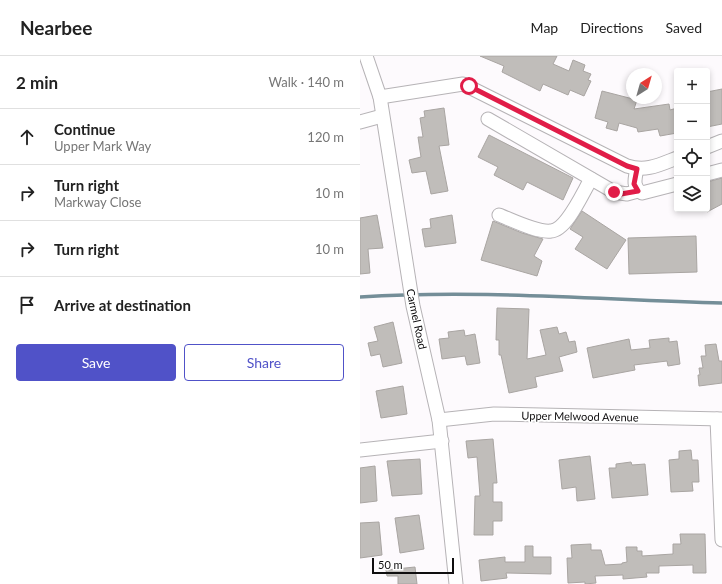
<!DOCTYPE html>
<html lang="en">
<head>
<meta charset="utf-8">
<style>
  body { margin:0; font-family:Lato,sans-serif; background:#f6f6f6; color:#222 }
  .controls { position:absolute; right:12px; top:12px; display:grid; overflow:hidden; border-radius:4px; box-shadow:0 2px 6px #0003 }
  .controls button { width:36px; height:36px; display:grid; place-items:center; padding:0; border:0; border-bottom:1px solid #e0e0e0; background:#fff; color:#222; font:20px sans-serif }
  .compass { position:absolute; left:266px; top:12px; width:36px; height:36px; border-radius:50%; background:#fff; box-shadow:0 2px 6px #0003; rotate:37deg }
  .scale { position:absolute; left:12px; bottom:10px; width:82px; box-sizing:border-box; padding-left:4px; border:2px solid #0f0e0f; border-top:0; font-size:11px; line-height:14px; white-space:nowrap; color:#0f0e0f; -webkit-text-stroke:3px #fff; paint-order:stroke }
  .stop { position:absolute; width:12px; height:12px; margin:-9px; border:3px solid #e11d48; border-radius:50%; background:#fff }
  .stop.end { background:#e11d48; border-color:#fff; box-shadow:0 1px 4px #0008 }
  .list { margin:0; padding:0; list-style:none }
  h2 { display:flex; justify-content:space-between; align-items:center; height:52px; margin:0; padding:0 16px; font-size:17px }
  h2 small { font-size:13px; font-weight:400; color:#767676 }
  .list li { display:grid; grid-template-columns:26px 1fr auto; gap:12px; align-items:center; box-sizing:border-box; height:56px; padding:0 16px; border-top:1px solid #e0e0e0 }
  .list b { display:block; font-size:15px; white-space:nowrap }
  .list p { margin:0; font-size:13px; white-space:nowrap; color:#767676 }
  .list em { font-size:13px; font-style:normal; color:#767676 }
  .actions { display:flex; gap:8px; padding:12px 16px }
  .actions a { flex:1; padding:9px 0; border:1px solid #5052c8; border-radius:4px; text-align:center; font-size:14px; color:#5052c8 }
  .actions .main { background:#5052c8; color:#fff }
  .icon { flex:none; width:22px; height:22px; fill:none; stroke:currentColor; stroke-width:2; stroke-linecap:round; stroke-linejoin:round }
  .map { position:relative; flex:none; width:362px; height:528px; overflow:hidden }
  header { display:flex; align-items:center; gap:24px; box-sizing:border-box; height:56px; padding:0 20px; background:#fff; border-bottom:1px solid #e0e0e0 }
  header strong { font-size:19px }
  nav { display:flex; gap:22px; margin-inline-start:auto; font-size:14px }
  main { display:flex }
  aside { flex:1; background:#fff }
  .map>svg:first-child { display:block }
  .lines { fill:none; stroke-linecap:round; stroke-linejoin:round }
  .stream { stroke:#748e98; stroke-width:3.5 }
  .building { fill:#c0bdba; stroke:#a9a5a2 }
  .minor-casing { stroke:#b6b3b6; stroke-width:15 }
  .minor { stroke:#fff; stroke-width:13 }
  .route { stroke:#e11d48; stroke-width:5 }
  .labels { text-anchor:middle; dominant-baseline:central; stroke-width:3.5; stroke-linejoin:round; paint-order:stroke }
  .street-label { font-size:11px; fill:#0f0e0f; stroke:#fff }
</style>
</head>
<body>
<header>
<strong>Nearbee</strong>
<nav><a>Map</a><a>Directions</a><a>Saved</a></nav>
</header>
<main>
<aside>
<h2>2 min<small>Walk · 140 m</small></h2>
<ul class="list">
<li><svg class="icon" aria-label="ahead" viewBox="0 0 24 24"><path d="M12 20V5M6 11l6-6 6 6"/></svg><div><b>Continue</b><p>Upper Mark Way</p></div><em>120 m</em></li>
<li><svg class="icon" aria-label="right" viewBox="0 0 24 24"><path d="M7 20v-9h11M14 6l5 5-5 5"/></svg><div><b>Turn right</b><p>Markway Close</p></div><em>10 m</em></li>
<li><svg class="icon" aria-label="right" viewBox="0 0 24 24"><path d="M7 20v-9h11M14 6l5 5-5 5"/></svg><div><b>Turn right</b></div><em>10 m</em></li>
<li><svg class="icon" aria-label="arrive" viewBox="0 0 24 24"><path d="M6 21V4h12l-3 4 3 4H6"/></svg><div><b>Arrive at destination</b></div></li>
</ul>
<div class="actions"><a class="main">Save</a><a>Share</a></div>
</aside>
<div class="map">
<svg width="362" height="528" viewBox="0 0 362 528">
  <rect width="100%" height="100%" fill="#fdfafd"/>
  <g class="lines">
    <path class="stream" d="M0,241C119,233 243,244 362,247"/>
  </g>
  <g class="building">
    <polygon points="120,0 197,0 193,8 209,15 213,4 225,9 223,15 231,18 228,24 231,25 224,40 210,34 208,39 183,28 180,35 142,16 144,10"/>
    <polygon points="362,33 362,68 347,71 347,36"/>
    <polygon points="242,35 277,44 274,53 309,48 310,54 317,52 317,77 300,80 298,73 278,76 277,72 259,67 257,75 246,72 248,66 235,62"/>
    <polygon points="84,52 89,89 79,90 88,135 71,138 66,115 52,117 49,104 61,101 58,81 63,81 60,62 65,61 64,55"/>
    <polygon points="129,79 213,122 203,144 167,126 163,134 134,119 138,111 118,101"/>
    <polygon points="362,122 362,148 347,156 347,126"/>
    <polygon points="222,155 266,184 247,213 215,193 223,181 210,173"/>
    <polygon points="17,159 23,192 8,193 10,217 0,218 0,162"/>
    <polygon points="92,159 96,187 65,191 62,173 71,172 70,163"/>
    <polygon points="133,165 162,177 183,183 174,200 182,205 177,220 121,204"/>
    <polygon points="336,180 337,216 269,218 268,182"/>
    <polygon points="137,252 169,253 167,303 186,299 180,274 197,271 199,278 206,276 209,286 215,285 217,296 199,301 203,315 175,321 177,331 149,337 141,299 139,299 139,284 136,284"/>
    <polygon points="33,266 42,307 23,311 20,298 11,300 8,287 18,285 14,271"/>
    <polygon points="104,274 105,280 115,278 120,307 107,309 105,300 82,303 79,283 89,282 88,276"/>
    <polygon points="309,282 309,286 317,285 320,308 308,310 307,305 274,309 275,314 233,322 227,292 269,283 271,294 290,292 289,284"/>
    <polygon points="356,288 359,305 362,305 362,327 339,330 338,319 340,319 339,312 343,312 341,300 346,300 345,289"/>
    <polygon points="43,330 47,358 21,362 16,335"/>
    <polygon points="133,383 137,427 133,427 133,446 142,446 142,465 133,465 133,479 114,479 115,440 120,440 117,401 108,402 106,385"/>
    <polygon points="331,394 332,404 338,404 339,426 332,426 333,435 311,436 309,404 319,403 319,395"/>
    <polygon points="230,400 235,443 217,445 216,431 202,433 199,404"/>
    <polygon points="60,403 62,438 32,440 27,405"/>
    <polygon points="271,406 272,409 285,408 288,439 252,442 249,412 256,412 256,408"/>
    <polygon points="15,410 17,445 0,447 0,412"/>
    <polygon points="59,459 64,493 40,497 35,462"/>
    <polygon points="19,466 22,499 0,502 0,467"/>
    <polygon points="320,478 345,478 346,517 333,517 333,509 299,510 299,517 286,517 287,521 263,523 263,519 235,520 236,527 225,528 225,526 208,527 207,502 212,502 211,489 231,488 231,494 241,494 245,509 262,508 262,507 267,506 266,491 277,491 277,495 282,495 282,500 313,498 313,488 321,488"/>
    <polygon points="165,490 173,490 173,501 191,501 191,518 146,517 147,522 121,525 119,504 145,501 145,506 165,506"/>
    <polygon points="55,511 57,528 38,528 38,520 27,520 26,514"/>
  </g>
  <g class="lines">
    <g class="minor-casing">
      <g id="minor">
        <polyline points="6,0 20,41 53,250 79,364 96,528"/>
        <path d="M20,41L103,28L267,110C286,116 299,109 317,102"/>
        <polyline points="128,63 254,136 267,138 278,135"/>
        <polyline points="0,66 22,60"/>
        <polyline points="347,91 362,85"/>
        <path d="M277,113C275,122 272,132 282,137L317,128"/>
        <polyline points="347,118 362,114"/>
        <path d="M139,159C152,164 178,177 191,175C207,174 223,136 231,123"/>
        <polyline points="357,363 362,484"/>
        <polyline points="79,364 134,358 362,363"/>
        <polyline points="0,394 82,385"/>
      </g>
    </g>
    <use href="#minor" class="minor"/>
  </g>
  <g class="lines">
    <polyline class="route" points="109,30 267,110 277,113 274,128 278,135 261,138 254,136"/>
  </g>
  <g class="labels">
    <g class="street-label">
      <text transform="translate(57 263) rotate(78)">Carmel Road</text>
      <text transform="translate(220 360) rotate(1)">Upper Melwood Avenue</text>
    </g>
  </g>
</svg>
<div class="controls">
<button>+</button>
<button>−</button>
<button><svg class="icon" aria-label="locate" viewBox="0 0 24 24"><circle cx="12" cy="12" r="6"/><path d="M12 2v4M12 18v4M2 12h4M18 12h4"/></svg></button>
<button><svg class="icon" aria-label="layers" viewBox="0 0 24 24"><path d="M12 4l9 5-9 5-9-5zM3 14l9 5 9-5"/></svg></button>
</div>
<svg class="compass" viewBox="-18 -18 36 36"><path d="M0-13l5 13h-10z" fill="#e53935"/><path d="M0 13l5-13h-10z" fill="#767676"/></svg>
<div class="scale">50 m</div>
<div class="stop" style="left:109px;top:30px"></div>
<div class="stop end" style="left:254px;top:136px"></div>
</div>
</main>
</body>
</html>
